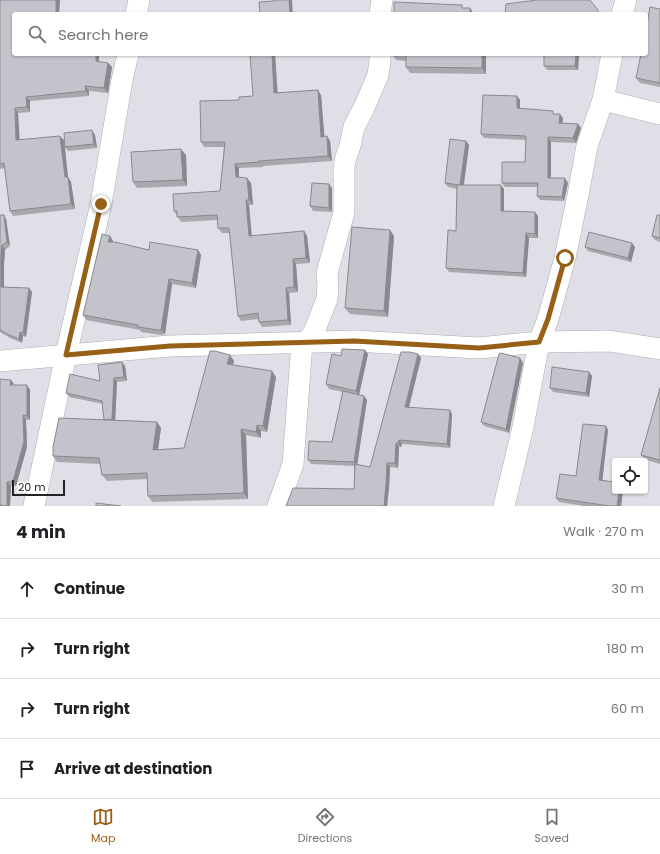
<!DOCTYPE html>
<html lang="en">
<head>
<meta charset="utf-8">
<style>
  body { margin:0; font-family:Poppins,sans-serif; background:#f2f2f2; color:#202124 }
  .controls { position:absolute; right:12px; bottom:12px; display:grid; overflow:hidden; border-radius:4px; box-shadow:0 1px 3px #0004 }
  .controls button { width:36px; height:36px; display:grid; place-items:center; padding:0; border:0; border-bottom:1px solid #e0e0e0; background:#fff; color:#202124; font:20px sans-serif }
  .scale { position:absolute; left:12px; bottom:10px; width:53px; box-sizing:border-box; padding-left:4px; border:2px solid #222224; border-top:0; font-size:11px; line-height:14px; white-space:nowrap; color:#222224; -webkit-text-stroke:3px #fff; paint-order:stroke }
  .stop { position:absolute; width:12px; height:12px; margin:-9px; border:3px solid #966017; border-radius:50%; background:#fff }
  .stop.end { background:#966017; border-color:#fff; box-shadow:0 1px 4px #0008 }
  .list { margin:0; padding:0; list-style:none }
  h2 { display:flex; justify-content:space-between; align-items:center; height:52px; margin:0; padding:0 16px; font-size:17px }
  h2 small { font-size:13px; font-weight:400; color:#757577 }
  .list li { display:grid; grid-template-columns:26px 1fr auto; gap:12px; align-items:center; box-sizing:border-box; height:60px; padding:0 16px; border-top:1px solid #e0e0e0 }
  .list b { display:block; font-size:15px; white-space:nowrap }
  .list em { font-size:13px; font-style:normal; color:#757577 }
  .icon { flex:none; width:22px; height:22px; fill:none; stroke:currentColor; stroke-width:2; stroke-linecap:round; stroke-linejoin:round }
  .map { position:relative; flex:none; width:660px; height:506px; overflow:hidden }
  .search { position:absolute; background:#fff; box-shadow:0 1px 3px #0004; left:12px; right:12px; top:12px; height:44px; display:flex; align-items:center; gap:10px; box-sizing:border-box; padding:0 14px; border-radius:4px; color:#757577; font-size:15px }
  .sheet { height:292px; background:#fff }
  nav { display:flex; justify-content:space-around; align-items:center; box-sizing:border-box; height:56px; border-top:1px solid #e0e0e0; background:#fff; font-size:11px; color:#757577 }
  nav a { display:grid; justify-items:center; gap:2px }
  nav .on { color:#966017 }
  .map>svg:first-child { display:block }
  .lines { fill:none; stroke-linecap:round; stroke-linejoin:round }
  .minor-casing { stroke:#acacb3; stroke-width:22 }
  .minor { stroke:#fff; stroke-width:21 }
  .wall { fill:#a8a9af }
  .shaded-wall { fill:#88898e }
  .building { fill:#c3c4cb; stroke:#88898e }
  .route { stroke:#966017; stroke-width:5 }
</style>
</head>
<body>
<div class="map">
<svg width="660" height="506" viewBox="0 0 660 506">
  <rect width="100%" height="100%" fill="#dfe0e7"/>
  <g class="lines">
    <g class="minor-casing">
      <g id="minor">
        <polyline points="136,14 139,0"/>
        <polyline points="380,14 382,0"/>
        <polyline points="622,14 626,0"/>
        <polyline points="603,100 660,114"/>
        <polyline points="307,342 314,332 327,299 328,286 327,273 344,212 344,167 346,157 350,146 354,127 364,108 378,75 380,61 380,54"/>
        <polyline points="0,361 170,346 354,341 479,348 539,342 609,341 660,349"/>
        <polyline points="34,506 66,355 101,204 122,80 128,54"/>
        <polyline points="278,506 293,464 302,342"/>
        <polyline points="504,506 523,427 539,342 548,319 565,258 578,195 587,146 603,100 612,54"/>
      </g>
    </g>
    <use href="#minor" class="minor"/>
  </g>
  <g class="wall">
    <polygon points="0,0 60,0 59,14 14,14 99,54 99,62 108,63 112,67 108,93 89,91 89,96 30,101 30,112 18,113 19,140 64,140 68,177 71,182 75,209 13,216 10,211 5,168 0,169"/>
    <polygon points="660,9 660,87 640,83 636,78"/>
    <polygon points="250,54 275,54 277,92 321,95 324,137 327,136 330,141 332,161 263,166 263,167 239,168 239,177 251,183 253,205 249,205 252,236 304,231 307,236 310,263 296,264 298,292 289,293 291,325 262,327 259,322 259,319 241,321 238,316 230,233 222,233 218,228 218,220 181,222 174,211 220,191 224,147 204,147 201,142 239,100 253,96"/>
    <polygon points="392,54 486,54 486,74 410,73 406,67 406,61 396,60"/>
    <polygon points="579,54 578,70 547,70 544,66"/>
    <polygon points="517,96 520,100 520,108 555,114 563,118 562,123 578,124 581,128 576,143 551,142 551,178 568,183 564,201 540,200 537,196 538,187 505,187 502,183 525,162 526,140 484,138 481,134"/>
    <polygon points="95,135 97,148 68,151 65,147"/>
    <polygon points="466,141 469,145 464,185 504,189 504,211 538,216 538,238 529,238 526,277 449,272 446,268 456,231 457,189 448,187 445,183"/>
    <polygon points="186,155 187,186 137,188 133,182"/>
    <polygon points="332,188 332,212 313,211 310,206"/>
    <polygon points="0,215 6,219 10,246 5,250 4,264 4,287 32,292 26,337 23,336 22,343 10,338 0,332"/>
    <polygon points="660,215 660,242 655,240 652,236"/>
    <polygon points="390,230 394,236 388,317 350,314 345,308"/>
    <polygon points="110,236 113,241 113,242 149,250 198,250 201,255 196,288 172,284 165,334 161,335 141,332 140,330 86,320 83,315"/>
    <polygon points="585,247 635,247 631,262 588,251"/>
    <polygon points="368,354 359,395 364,396 367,400 357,465 370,467 418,354 421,358 409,407 452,414 450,448 402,444 401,447 399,447 398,468 390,467 389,488 387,506 286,506 354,489 354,466 311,464 308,460 332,442 343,392 329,389 326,384 341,356"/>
    <polygon points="520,358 523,363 509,433 484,426 481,422"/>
    <polygon points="234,361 233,365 276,377 267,432 261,431 261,438 246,435 248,499 152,502 148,496 147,479 107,481 102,475 100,464 57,462 53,456 105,420 103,404 69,397 66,393 100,381 122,362 125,366 127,381 117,382 115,420 157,422 161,428 158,450 184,448"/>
    <polygon points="589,372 592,376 589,397 553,392 550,388"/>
    <polygon points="0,379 14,385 30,390 30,420 26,420 27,447 16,486 11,486 10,506 0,506"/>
    <polygon points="660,388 660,464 644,459 641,455"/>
    <polygon points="606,426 608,430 602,480 623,491 621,506 584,506 559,502 556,498 576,476"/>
  </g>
  <g class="shaded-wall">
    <polygon points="56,0 60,0 59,14 56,14"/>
    <polygon points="289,0 292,0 293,14 290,14"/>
    <polygon points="470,8 474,14 470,14"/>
    <polygon points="96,54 99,54 99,66 96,61"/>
    <polygon points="272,54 275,54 278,98 274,93"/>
    <polygon points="482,54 486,54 486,74 482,68"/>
    <polygon points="576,54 579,54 578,70 575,66"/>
    <polygon points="108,63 112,67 108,93 104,88"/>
    <polygon points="85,86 89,91 89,96 86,91"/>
    <polygon points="318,90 321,95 325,142 321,137"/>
    <polygon points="517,96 520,100 520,113 517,108"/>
    <polygon points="26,97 30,101 30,112 27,107"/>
    <polygon points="15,108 18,113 20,145 16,140"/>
    <polygon points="560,114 563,118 562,127 559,123"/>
    <polygon points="578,124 581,128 576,143 573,138"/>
    <polygon points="92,130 95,135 97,148 94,144"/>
    <polygon points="60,136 64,140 68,177 71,182 75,209 71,204 65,177"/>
    <polygon points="327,136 330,141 332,161 328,156"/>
    <polygon points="548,137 551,142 551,182 548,178"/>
    <polygon points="466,141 469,145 463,189 460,185"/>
    <polygon points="181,149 186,155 187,186 183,180"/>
    <polygon points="235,164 239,168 239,182 236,177"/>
    <polygon points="247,178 251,183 253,205 249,200"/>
    <polygon points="565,178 568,183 564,201 562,197"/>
    <polygon points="329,184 332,188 332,212 329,208"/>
    <polygon points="501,185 504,189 504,215 501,211"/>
    <polygon points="246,200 249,205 252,241 249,236"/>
    <polygon points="535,212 538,216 538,238 535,234"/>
    <polygon points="4,215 6,219 10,246 7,242"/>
    <polygon points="390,230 394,236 388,317 384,311"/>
    <polygon points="304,231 307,236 310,263 306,258"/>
    <polygon points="526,233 529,238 526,277 523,273"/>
    <polygon points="110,236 113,241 112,247 108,242"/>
    <polygon points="632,243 635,247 631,262 628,258"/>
    <polygon points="2,245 5,250 4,264 4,292 1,287 1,259"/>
    <polygon points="198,250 201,255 196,288 192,283"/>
    <polygon points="293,259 296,264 298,292 294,287"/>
    <polygon points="169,279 172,284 165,334 161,330"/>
    <polygon points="29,288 32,292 26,337 23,333"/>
    <polygon points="286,288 289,293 291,325 288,320"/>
    <polygon points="20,332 23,336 22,343 19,339"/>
    <polygon points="365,350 368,354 359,395 356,391"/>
    <polygon points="418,354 421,358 408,411 405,407"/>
    <polygon points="230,355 234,361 231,370 227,364"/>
    <polygon points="520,358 523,363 509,433 506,429"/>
    <polygon points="122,362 125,366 127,381 124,377"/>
    <polygon points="272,371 276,377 267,432 263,426"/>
    <polygon points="589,372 592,376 589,397 586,393"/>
    <polygon points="114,378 117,382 115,424 112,419"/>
    <polygon points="11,380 14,384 10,385"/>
    <polygon points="27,385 30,390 30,420 27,416"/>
    <polygon points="364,396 367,400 357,466 354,462"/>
    <polygon points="450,410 452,414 450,448 447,444"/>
    <polygon points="23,415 26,420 27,447 16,486 13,481"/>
    <polygon points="157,422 161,428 157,456 153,450"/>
    <polygon points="257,425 261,431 261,438 256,432"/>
    <polygon points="606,426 608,430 602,484 599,480"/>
    <polygon points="241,429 246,435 248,499 244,493"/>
    <polygon points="399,440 402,444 401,447 398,443"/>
    <polygon points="396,443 399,447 398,468 395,463"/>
    <polygon points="387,463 390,467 389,488 387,506 384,506"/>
    <polygon points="7,482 11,486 10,506 7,506"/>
    <polygon points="619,491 623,491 621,506 617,506"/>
  </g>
  <g class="building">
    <polygon points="0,0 56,0 56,14 14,14 14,54 96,54 96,61 108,63 104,88 85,86 86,91 26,97 27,107 15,108 16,140 60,136 65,177 68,177 71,204 10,211 4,163 0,164"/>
    <polygon points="274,0 289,0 290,14 260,14 259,2 274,1"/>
    <polygon points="537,0 590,0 598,10 598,14 505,14 506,4"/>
    <polygon points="394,2 462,5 462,8 470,8 470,14 394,14"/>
    <polygon points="650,7 660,9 660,83 636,78 641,54 646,54 646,29"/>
    <polygon points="250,54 272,54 274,93 318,90 321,137 327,136 328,156 259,161 259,162 235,164 236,177 247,178 249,200 246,200 249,236 304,231 306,258 293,259 294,287 286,288 288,320 259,322 258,313 238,316 229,228 218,228 217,215 177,217 177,211 174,211 173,194 220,191 225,142 201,142 200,101 239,100 239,97 253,96"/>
    <polygon points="392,54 482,54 482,68 406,67 406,55"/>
    <polygon points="544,54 576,54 575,66 544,66"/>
    <polygon points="483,95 517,96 517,108 553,111 553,114 560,114 559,123 578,124 573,138 548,137 548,178 565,178 562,197 537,196 538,183 502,183 502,162 525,162 526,136 481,134"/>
    <polygon points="92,130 94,144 65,147 64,133"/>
    <polygon points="450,139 466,141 460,185 445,183"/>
    <polygon points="181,149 183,180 133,182 131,152"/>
    <polygon points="312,183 329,184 329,208 310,206"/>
    <polygon points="457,185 501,185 501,211 535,212 535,234 526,233 523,273 446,268 448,230 456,231"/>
    <polygon points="0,215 4,215 7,242 2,245 1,259 1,287 29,288 23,333 20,332 19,339 7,334 0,330"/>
    <polygon points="657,215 660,215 660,238 652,236"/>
    <polygon points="352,227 390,230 384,311 345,308"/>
    <polygon points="589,232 632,243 628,258 585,247"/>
    <polygon points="102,234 110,236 108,242 115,242 149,250 150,242 198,250 192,283 169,279 161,330 158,330 138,327 138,325 83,315"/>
    <polygon points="342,349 365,350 356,391 326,384 332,354 341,356"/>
    <polygon points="210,351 215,351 230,355 227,364 272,371 263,426 257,425 256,432 241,429 244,493 148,496 147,473 102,475 99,458 53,456 53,447 59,418 157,422 153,450 184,448"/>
    <polygon points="401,352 410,352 418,354 405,407 450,410 447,444 399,440 398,443 396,443 395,463 387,463 386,484 384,506 286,506 293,488 354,489 355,464 370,467"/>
    <polygon points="501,353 520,358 506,429 481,422 499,354"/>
    <polygon points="122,362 124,377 114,378 112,419 104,420 102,401 66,393 70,374 100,381 98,365"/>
    <polygon points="552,367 589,372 586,393 550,388"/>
    <polygon points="0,379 11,380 10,385 27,385 27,416 23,415 24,442 13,481 7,482 7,506 0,505"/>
    <polygon points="660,388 660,460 641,455"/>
    <polygon points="343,391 364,396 354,462 308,460 309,441 332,442"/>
    <polygon points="583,424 606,426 599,480 615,482 615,491 619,491 617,506 610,506 556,498 560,474 576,476"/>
    <polygon points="96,503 121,506 96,506"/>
  </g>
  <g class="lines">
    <polyline class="route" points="101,204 66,355 170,346 354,341 479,348 539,342 548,319 565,258"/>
  </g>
</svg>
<div class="controls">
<button><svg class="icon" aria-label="locate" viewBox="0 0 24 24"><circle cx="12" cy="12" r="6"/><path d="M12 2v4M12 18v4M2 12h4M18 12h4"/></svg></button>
</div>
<div class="scale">20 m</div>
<div class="stop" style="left:565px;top:258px"></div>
<div class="stop end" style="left:101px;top:204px"></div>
<div class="search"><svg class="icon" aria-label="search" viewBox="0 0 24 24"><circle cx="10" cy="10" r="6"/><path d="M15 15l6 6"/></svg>Search here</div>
</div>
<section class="sheet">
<h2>4 min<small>Walk · 270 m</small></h2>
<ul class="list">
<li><svg class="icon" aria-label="ahead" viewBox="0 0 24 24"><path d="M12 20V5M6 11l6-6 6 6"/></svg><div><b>Continue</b></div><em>30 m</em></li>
<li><svg class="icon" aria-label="right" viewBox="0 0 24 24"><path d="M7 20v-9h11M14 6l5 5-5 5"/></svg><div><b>Turn right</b></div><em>180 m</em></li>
<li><svg class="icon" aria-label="right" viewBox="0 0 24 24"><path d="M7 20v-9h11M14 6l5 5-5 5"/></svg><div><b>Turn right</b></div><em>60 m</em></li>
<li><svg class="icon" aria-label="arrive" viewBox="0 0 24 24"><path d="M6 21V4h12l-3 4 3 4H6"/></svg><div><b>Arrive at destination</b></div></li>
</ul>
</section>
<nav>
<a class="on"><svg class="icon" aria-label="map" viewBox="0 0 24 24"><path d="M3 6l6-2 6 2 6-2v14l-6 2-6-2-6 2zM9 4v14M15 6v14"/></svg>Map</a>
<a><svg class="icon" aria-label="directions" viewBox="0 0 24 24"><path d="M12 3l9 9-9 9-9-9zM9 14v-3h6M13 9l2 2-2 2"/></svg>Directions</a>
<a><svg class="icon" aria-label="saved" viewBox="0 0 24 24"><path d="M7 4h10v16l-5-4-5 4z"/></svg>Saved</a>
</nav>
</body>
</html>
